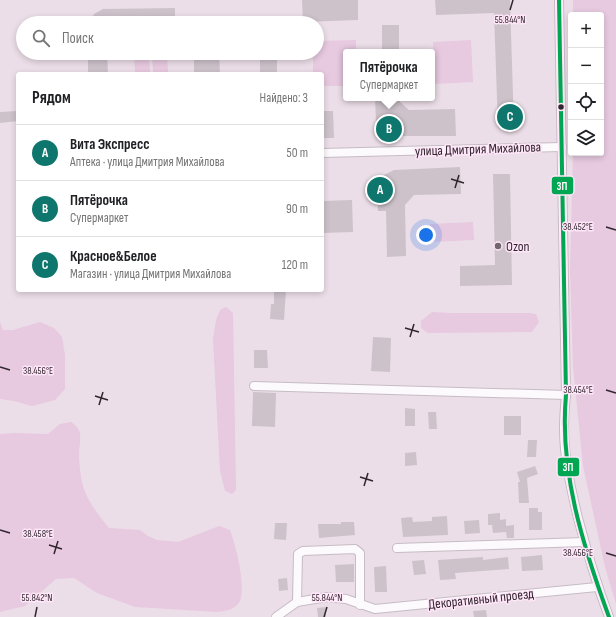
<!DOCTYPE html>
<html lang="ru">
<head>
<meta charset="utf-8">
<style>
  body { margin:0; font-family:"Sofia Sans Condensed",sans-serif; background:#f2f2f2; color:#202124 }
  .controls { position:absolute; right:12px; top:12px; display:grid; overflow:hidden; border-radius:4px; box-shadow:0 2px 6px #0003 }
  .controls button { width:36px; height:36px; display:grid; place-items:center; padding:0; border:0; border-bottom:1px solid #e0e0e0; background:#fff; color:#202124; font:20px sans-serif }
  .you { position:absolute; left:426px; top:235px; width:14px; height:14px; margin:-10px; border:3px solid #fff; border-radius:50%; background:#1a73e8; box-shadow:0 0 0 6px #1a73e833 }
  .badge { display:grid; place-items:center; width:26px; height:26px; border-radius:50%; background:#0f766e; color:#fff; font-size:13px; font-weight:700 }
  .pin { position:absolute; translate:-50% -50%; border:2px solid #fff; box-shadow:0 1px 4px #0006 }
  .popup { position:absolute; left:343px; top:49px; width:92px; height:52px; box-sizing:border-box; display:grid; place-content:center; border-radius:4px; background:#fff; filter:drop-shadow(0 1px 3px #0005); font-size:13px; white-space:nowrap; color:#757577 }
  .popup b { font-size:15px; color:#202124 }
  .popup::after { content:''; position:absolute; left:50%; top:100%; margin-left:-8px; border:8px solid transparent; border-top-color:#fff }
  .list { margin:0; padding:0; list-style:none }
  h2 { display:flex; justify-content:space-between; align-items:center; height:52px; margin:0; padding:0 16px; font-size:17px }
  h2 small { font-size:13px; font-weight:400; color:#757577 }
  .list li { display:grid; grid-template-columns:26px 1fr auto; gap:12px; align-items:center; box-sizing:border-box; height:56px; padding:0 16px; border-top:1px solid #e0e0e0 }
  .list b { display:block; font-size:15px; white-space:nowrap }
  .list p { margin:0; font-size:13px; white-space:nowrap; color:#757577 }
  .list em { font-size:13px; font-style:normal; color:#757577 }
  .icon { flex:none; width:22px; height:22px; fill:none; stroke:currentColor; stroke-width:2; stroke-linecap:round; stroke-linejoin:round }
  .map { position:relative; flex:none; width:616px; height:617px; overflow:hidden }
  .search { position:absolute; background:#fff; box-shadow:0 2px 6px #0003; left:16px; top:16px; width:308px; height:44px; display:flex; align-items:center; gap:10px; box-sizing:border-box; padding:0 14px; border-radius:22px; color:#757577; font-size:15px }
  .panel { position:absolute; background:#fff; box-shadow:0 2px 6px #0003; left:16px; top:72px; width:308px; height:220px; border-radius:4px }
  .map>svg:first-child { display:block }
  .green { fill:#e7c9e0 }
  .building { fill:#cdc2ca }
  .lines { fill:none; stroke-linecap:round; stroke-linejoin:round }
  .minor-casing { stroke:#c6bcc4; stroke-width:10 }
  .minor { stroke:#fcfafc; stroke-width:8 }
  .bus-1-casing { stroke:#ffe6f9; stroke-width:7 }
  .bus-1 { stroke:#00a651; stroke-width:4 }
  .ticks { fill:none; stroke:#30262e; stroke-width:1.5 }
  .bus-dot { fill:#30262e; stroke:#ffe6f9; stroke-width:1.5 }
  .poi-dot { fill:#72666f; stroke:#ffe6f9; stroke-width:1.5 }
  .labels { text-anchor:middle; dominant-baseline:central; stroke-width:3; stroke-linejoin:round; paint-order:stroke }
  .street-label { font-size:14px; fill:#30262e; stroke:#ffe6f9 }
  .poi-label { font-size:14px; fill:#30262e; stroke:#ffe6f9; text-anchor:start }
  .ticks-label { font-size:10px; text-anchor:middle; fill:#30262e; stroke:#ffe6f9; stroke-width:3; stroke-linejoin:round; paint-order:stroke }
  .line-badge { stroke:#ffe6f9; stroke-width:1.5 }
  .badge-label { font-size:11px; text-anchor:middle; font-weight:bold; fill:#fff }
</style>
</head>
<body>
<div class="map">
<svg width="616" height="617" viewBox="0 0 616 617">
  <rect width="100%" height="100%" fill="#ecdee8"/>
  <g class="green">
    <polygon points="573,0 616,0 616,604 605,567 583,466 573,367 570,270 573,153 601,153 601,15 573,15"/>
    <polygon points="356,40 356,52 346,52 346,86 322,86 322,74 313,74 313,53 317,53 317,41"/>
    <polygon points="471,40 473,82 434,84 433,42"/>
    <polygon points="134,56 149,56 150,72 135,72"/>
    <polygon points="152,56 167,56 168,72 153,72"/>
    <polygon points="473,222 474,240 431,242 430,224"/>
    <polygon points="226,307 233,313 236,490 232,494 225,491 220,471 213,340 216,320 220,310"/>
    <polygon points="432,312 452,313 529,313 536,314 539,322 532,332 428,333 421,328 421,321"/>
    <polygon points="0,322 3,330 13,330 40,322 54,328 62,337 65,355 65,389 55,400 32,406 14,401 0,399"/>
    <path d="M71,422C85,431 79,441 79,455C79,462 80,470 81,477C84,497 96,512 109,528L140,530L148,536L157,540L178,542L219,526L230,530C236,546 246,585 240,601C236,609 226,611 218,612L135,607L97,593L74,578L56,579L25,606L0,612V434L14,433L48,434L60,424Z"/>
  </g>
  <g class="building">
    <polygon points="302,0 358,0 358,20 303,22"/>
    <polygon points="435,0 510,0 514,127 498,127 494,13 436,15"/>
    <polygon points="175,8 175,23 89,23 94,14 103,9"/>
    <rect x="382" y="25" width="17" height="27"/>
    <polygon points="88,53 107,53 108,74 88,74"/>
    <polygon points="194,53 219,53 220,74 194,74"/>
    <rect x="260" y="53" width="17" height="21"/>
    <polygon points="375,98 400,98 400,102 409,110 455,109 456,136 392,136 376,122"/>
    <polygon points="18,111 18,121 0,123 0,112"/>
    <polygon points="322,111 333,111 334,138 322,138"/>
    <polygon points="460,167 461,194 414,195 405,205 406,256 387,257 386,211 378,211 377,185 384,175 394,170"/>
    <polygon points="493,174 510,174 512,285 460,286 460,266 495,265"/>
    <polygon points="352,200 353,232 322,233 322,201"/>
    <polygon points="274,290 286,290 284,320 270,319 271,304 274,304"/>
    <polygon points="373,337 391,338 390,372 371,371"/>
    <polygon points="254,350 267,350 268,368 254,368"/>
    <polygon points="253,392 276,393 275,427 252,426"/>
    <polygon points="405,408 415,409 415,426 405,426"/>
    <polygon points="428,412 436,412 437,429 429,429"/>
    <rect x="504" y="416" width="17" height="19"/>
    <polygon points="528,440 537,440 536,457 527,457"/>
    <polygon points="416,452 417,465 405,466 405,453"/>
    <polygon points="535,466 538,474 527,478 529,503 519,503 518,482 520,482 517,472"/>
    <polygon points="529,508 538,508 538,512 542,512 542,530 529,530"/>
    <polygon points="500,513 500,520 506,519 506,526 514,525 514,538 507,538 506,532 493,533 492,525 488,525 488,514"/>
    <polygon points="447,516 448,535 403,537 401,518 412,517 413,522 432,521 432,517"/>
    <polygon points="479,520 480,533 465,534 464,521"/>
    <polygon points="341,522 354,522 355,535 319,538 318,524 341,524"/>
    <polygon points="275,523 287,523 286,540 274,539"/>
    <polygon points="542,555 543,570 522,571 521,557"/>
    <polygon points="483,557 483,560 508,557 509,569 455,573 456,579 440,580 438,560"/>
    <polygon points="424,560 426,574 414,575 412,561"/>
    <polygon points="354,564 354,582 336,582 335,565"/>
    <polygon points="386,566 387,592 375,592 374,567"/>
    <polygon points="287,578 288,590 279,591 278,579"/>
    <polygon points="326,607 326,617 318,617 317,608"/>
    <polygon points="486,610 487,617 474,617 473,611"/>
  </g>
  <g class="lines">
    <g class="minor-casing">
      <g id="minor">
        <path d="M559,0L566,395C565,406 564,417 564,428C564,459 571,489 578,518C587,552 597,585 609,617"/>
        <polyline points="322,153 562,147"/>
        <polyline points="254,386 566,395"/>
        <polyline points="397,548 584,542"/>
        <polyline points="297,602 298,554 303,551 355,549 360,553 360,605"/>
        <polyline points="276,617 297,602 327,597 346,599 375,609 597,587"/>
      </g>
    </g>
    <use href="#minor" class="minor"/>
    <g class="bus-1-casing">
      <path id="bus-1" d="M559,0L566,395C559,471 583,546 609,617"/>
    </g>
    <use href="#bus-1" class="bus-1"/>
  </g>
  <path class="ticks" d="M510,10L513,0M451,179L464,183M455,188L459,175M606,227L616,230M405,328L419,332M410,337L414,324M0,367L10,370M606,390L616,393M95,396L108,400M99,405L103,392M360,477L373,481M364,486L368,473M0,530L10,533M49,545L62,549M606,553L616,556M54,554L58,541M35,617L37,607M324,617L327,607"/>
  <circle class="bus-dot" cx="561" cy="107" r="3.5"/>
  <circle class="poi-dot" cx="498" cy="246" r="4"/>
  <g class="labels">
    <g class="street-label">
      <text transform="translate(478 149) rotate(-2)">улица Дмитрия Михайлова</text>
      <text transform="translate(481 599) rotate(-6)">Декоративный проезд</text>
    </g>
    <g class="poi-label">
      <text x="506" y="246">Ozon</text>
    </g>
  </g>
  <g class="ticks-label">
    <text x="510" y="23">55.844°N</text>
    <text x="578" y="230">38.452°E</text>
    <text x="38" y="374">38.456°E</text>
    <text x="578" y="393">38.454°E</text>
    <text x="38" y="537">38.458°E</text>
    <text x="578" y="556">38.456°E</text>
    <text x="37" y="601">55.842°N</text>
    <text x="327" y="601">55.844°N</text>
  </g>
  <g class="line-badge">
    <rect x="551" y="176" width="23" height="19" rx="4" fill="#00a651"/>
    <rect x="557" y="457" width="23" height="20" rx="4" fill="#00a651"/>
  </g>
  <g class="badge-label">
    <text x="562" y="190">3П</text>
    <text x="568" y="471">3П</text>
  </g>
</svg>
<div class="controls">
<button>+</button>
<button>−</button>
<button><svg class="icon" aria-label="locate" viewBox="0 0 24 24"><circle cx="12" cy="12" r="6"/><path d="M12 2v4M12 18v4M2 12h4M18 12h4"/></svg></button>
<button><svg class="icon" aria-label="layers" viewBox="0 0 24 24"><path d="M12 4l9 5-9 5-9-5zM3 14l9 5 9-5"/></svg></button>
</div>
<div class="you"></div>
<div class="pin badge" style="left:380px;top:190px">A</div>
<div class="pin badge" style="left:389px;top:129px">B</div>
<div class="popup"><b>Пятёрочка</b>Супермаркет</div>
<div class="pin badge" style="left:510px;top:117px">C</div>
<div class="search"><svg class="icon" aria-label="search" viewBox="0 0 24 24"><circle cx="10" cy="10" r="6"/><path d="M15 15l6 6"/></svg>Поиск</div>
<section class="panel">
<h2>Рядом<small>Найдено: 3</small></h2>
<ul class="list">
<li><span class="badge">A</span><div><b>Вита Экспресс</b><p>Аптека · улица Дмитрия Михайлова</p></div><em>50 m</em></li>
<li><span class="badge">B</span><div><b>Пятёрочка</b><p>Супермаркет</p></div><em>90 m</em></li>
<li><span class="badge">C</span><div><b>Красное&amp;Белое</b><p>Магазин · улица Дмитрия Михайлова</p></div><em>120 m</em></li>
</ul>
</section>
</div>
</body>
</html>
